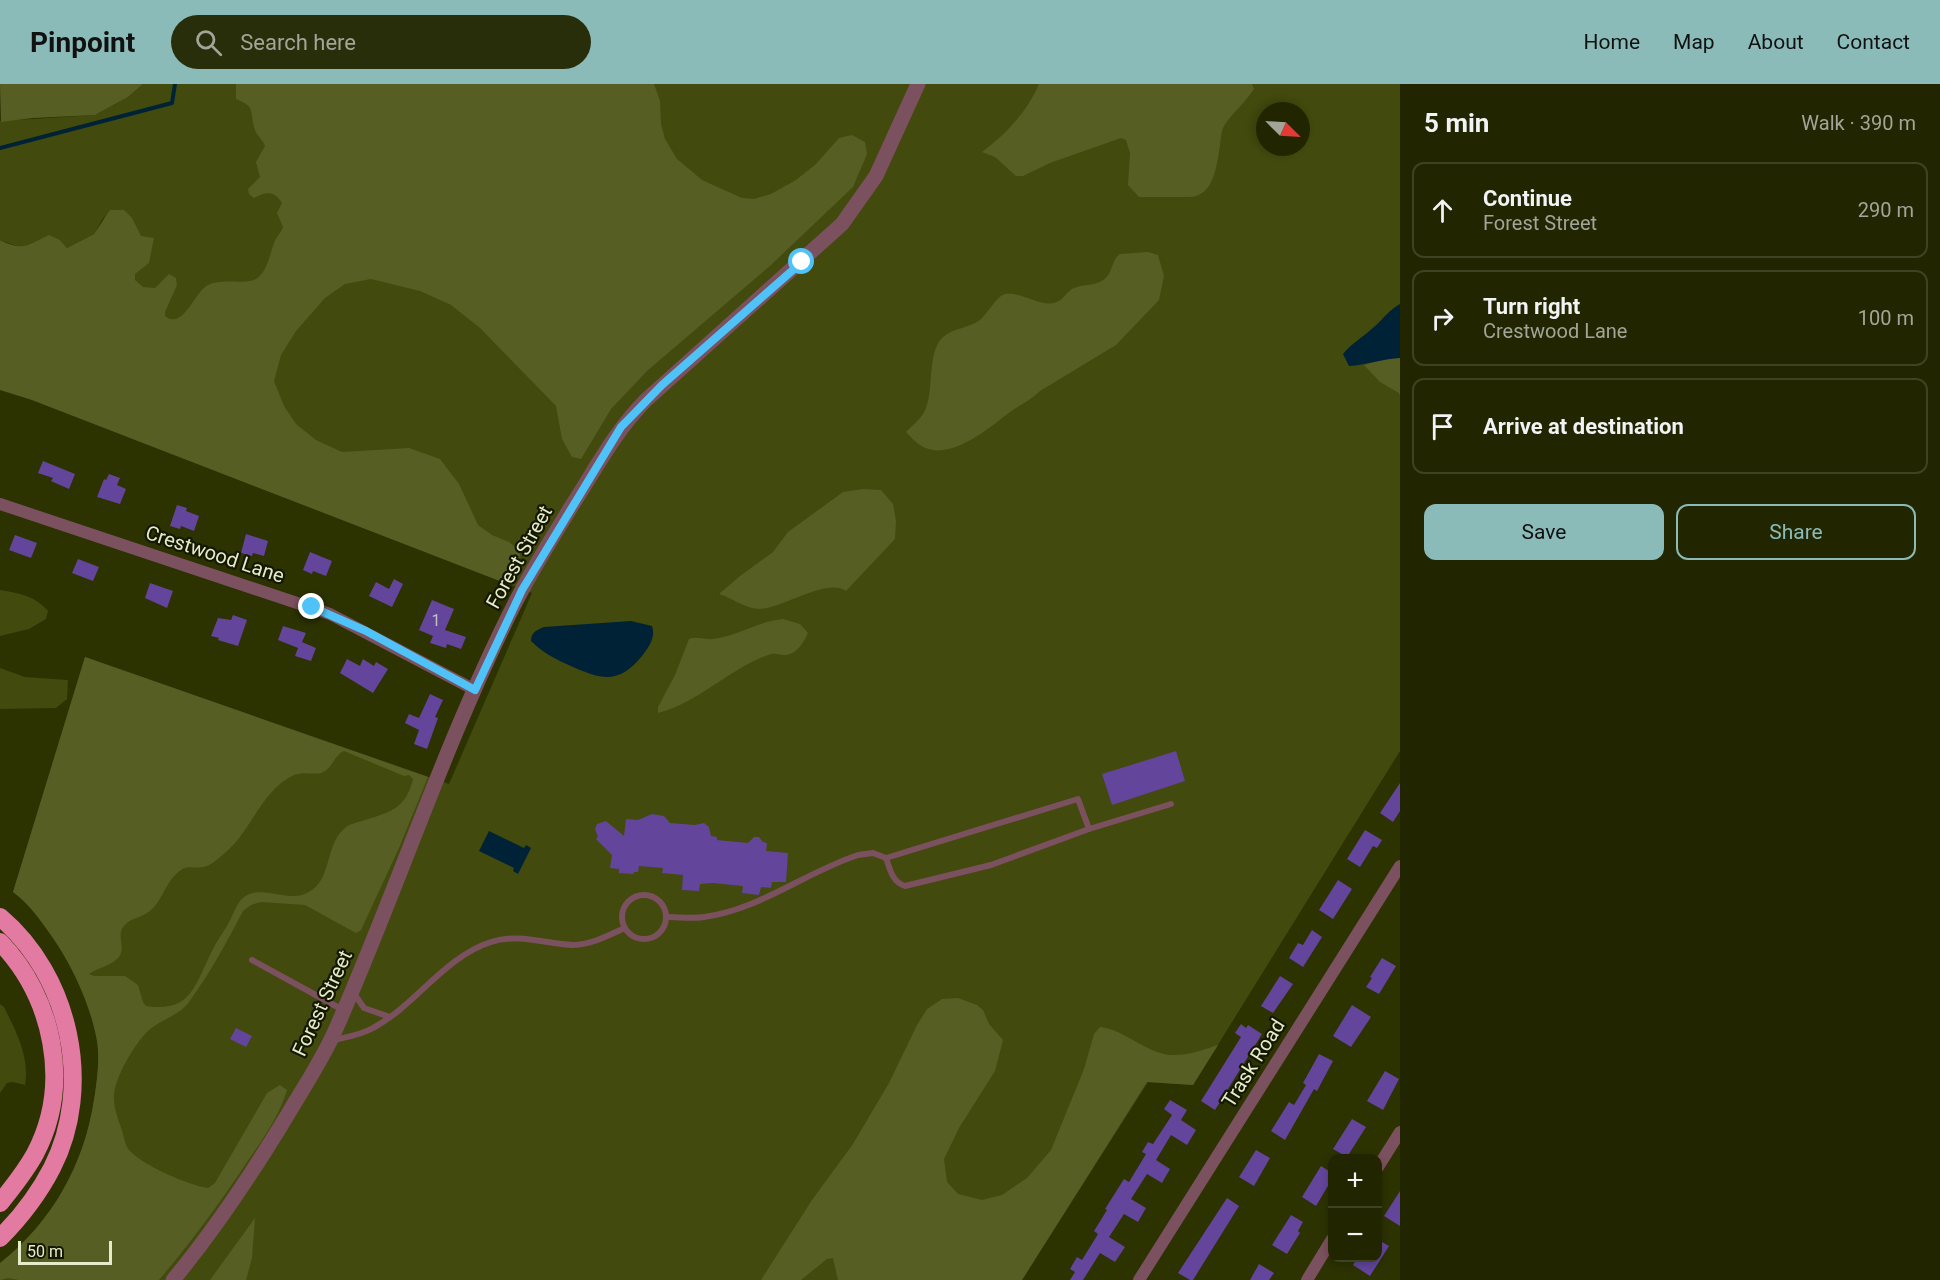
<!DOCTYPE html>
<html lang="en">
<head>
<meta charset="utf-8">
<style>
  body { margin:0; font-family:Roboto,sans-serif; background:#292e0a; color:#f1f3f6 }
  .controls { position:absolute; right:18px; bottom:18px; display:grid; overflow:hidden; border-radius:12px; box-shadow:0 3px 9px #0003 }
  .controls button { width:54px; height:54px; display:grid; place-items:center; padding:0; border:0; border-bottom:2px solid #3e4322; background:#212600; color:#f1f3f6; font:30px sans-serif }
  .compass { position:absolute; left:1256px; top:18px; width:54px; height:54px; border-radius:50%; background:#212600; box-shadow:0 3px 9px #0003; rotate:114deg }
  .scale { position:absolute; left:18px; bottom:15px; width:94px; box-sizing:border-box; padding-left:6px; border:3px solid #e5eccc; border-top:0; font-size:16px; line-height:21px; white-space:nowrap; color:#e5eccc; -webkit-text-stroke:4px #151801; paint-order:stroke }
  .stop { position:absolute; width:18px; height:18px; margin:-14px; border:4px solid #4fc3f7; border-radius:50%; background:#fff }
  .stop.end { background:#4fc3f7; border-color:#fff; box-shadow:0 2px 6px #0008 }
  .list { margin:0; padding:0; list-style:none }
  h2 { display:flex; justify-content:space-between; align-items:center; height:78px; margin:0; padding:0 24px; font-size:26px }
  h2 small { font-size:20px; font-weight:400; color:#a2a599 }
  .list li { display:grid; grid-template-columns:39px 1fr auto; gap:18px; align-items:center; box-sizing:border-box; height:96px; margin:0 12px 12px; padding:0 12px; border:2px solid #3e4322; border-radius:12px }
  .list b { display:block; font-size:22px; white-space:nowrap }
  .list p { margin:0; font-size:20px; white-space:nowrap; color:#a2a599 }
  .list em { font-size:20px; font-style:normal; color:#a2a599 }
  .actions { display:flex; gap:12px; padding:18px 24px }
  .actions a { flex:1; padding:14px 0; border:2px solid #8bbbb9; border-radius:12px; text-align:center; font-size:21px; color:#8bbbb9 }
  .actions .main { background:#8bbbb9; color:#111 }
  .icon { flex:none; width:33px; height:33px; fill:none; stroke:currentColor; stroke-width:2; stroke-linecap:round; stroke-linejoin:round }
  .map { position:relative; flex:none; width:1400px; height:1196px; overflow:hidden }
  header { display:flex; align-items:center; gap:36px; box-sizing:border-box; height:84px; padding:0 30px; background:#8bbbb9; color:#111 }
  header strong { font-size:28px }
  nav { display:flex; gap:33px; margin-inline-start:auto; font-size:21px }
  .search { width:420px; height:54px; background:#292e0a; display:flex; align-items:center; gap:15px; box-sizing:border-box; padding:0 21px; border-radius:33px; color:#a2a599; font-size:22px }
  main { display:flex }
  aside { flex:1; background:#212600 }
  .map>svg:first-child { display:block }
  .green { fill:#424a0d; fill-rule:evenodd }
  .forest { fill:#565e24; fill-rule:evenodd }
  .water { fill:#002236 }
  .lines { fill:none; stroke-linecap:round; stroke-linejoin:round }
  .stream { stroke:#002236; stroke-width:4 }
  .building { fill:#63459c }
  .service { stroke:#7b505f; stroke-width:6 }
  .minor { stroke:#7b505f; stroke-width:12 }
  .tertiary { stroke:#7b505f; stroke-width:15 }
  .motorway { stroke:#e37aa2; stroke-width:18 }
  .route { stroke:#4fc3f7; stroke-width:8 }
  .labels { text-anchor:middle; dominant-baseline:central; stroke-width:4.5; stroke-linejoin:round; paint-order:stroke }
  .number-label { font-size:16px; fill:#c4c2c0 }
  .street-label { font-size:20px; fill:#e5eccc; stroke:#151801 }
</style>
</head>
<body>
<header>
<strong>Pinpoint</strong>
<div class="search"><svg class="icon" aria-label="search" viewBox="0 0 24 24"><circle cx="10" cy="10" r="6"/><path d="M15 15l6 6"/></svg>Search here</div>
<nav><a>Home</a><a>Map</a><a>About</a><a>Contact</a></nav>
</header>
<main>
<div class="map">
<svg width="1400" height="1196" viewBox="0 0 1400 1196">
  <rect width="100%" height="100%" fill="#2c3200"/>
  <g class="green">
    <path d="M143,0H1400V667L1193,1001L1148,998L1022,1196H0V1179C52,1138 84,1081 94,1016C97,997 100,976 97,957C91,923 75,888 57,860C44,841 31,821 13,808L85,573L449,700L532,509L32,316L105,131L94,150L67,164L60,156L44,154L29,162L21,164L0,156V37L95,31L128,13ZM1265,27H1301V63H1265Z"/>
    <path d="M0,506C19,509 35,512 48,527L46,535L29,545L0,552Z"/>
    <polygon points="0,584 25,593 68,596 67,615 56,624 0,625"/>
    <path d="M0,920L4,923C16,947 30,974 25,1001L13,998L7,999L0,1009Z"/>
  </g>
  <g class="forest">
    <polygon points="0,0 143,0 128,13 95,31 33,34 1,38"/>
    <path d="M236,0H654L660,17L661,40L665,55L677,75L702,96L742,114L754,115L771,110L796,96L816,80L839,54L852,51L865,58L867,70L853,103L771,181L647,287L611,325L581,375L572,373L562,355L556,322L480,244L451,221L420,207L371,195L345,200L325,214L296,247L281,271L274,297L284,322L296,340L316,356L342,368L409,364L440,375L459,400L478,441L492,451L509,458L520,467L519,482L510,501L32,316L0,306V156C24,168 27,161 49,151L60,156L67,164L94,150L110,126H124L132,134L141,152L154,154L149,179L135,190V196L143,203L155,204L169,190L176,194L177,201L165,228V232C182,246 194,211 205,203C220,192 247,203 259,193C268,184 270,170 274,159C276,153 281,149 283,143L277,129L282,119C274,106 266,108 254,114L249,110L248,105L260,93L256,78L265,62C263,56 257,52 255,46C249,28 257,23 236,15Z"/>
    <path d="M1039,0H1252L1254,5C1245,19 1232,29 1224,42C1221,47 1221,55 1220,61C1217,81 1214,112 1190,113H1139L1128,101L1130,69L1126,56L1121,54L1050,79L1023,92H1016L995,73L982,68C1006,50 1027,28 1039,0Z"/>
    <path d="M1148,168L1158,171L1164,192L1159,216L1116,261L1040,307C1031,316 1020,321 1010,328C989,344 948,380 920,361C915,358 910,352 906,348C913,341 923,333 926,324C934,304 927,268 943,253C953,244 969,244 980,236C987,230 998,211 1005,210C1022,207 1043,226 1059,217C1064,214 1067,208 1072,205C1081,200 1095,202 1103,196C1113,190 1111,176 1120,170Z"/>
    <polygon points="1400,274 1400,312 1399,309 1380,298 1364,281 1384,275"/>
    <path d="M863,405L881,406L893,420L896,437L895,455L846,507C828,493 781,525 759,525C743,524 733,514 719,510L740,492L773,468L788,448L843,408Z"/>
    <path d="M783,535L800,540L808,549C803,559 798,569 786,571C779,571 774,568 768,571C727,586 700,618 658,629V623L675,591L689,555C697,552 705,556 713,555C737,552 759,537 783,535Z"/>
    <path d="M85,573L428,693L399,764L361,846L356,849L305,821L261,818L251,821L243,827C227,858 210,889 189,918C180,931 160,936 148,947C135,959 116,992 114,1010C113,1022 118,1035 122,1046C124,1053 125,1062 130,1067C144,1082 188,1101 208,1104L215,1099L267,1009L280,1001L287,1006C279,1033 263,1055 247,1078C220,1119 191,1158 159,1196H19L8,1194L0,1196V1179C52,1138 84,1081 94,1016C97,997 100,976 97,957C91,923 75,888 57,860C44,841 31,821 13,808ZM344,667L404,692L409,691L413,695C406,724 391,728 365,736C357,739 350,739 344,745C323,763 334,801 302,811C284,816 259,801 244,813C236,819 233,832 228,840C223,849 216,858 212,867C195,900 192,929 146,922L143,918L138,901L125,892H94L89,890C97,884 110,882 117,875C128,865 115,852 124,842C131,833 143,834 151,826C163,816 166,796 181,786C191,779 200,789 214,778C221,772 229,766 235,759C254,737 266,704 294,691C304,687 312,691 321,689C332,686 334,671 344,667Z"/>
    <path d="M958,914L977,921L983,926L989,940L1003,956L995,987L959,1044L944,1075L947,1098L958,1110L982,1116L1002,1111L1027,1094L1051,1066L1084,985L1094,950L1100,943C1126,946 1145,969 1171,971C1186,972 1203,966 1218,961L1193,1001L1147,998L1022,1196H838L833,1174L827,1175L801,1196H761L812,1116L853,1060L889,999L917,941L927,925L942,915Z"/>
    <polygon points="255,1134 252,1174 246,1196 210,1196"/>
  </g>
  <g class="water">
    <path d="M1400,220V274C1382,275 1366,281 1349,282L1343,270C1352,259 1363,253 1374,243C1383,235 1389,226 1400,220Z"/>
    <path d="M631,537L652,542C656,553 649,563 642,572C619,600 603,596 573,583C557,576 543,569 531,557C531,548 537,546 544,543Z"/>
    <polygon points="489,747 524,764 526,761 531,764 518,790 513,787 514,784 479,767"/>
  </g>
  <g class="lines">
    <polyline class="stream" points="0,64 172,19 175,0"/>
  </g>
  <g class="building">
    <polygon points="43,377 75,390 69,405 51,397 53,394 38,389"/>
    <polygon points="109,390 120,394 117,401 126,405 120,420 97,413 104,395 106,396"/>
    <polygon points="177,421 187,424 186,427 199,432 194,447 181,442 180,445 170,442"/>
    <polygon points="246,450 268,457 264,472 253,469 252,472 241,469"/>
    <polygon points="15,451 37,459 31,474 9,466"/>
    <polygon points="310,468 332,477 326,492 313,487 312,490 303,486"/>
    <polygon points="78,475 99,483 93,497 72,489"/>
    <polygon points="394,495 403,500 392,523 369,512 376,498 389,505"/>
    <polygon points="150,499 173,507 167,524 145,514"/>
    <polygon points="432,516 454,525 445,546 466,553 461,565 447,560 446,564 430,559 433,552 419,546"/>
    <polygon points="233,531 247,536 238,562 218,556 219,554 211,552 218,534 231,536"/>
    <polygon points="283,542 306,549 302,558 316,564 311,577 295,572 298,564 278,556"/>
    <polygon points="347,575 360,582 363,575 374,582 376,578 388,585 373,609 340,589"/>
    <polygon points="430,610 443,616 435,633 438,634 427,665 414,660 419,646 405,639 409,630 419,634"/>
    <polygon points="1176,667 1185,697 1112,721 1102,690"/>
    <polygon points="1400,699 1400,727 1393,738 1380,729"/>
    <polygon points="652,730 664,732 670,739 695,741 704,739 709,743 711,752 717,753 717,756 748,759 754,753 759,753 763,758 767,759 766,767 788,769 786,798 772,798 771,804 761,803 759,811 742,809 743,802 713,799 700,800 699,807 682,806 683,791 662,789 663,784 639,782 638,788 634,788 633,790 619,789 619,785 610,784 612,771 596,755 598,753 595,745 597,740 606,737 624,752 626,735 638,736"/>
    <polygon points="1365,746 1382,756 1377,764 1373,762 1360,783 1347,775"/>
    <polygon points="1338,796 1352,805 1333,835 1319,826"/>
    <polygon points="1312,846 1322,853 1303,883 1289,874 1298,859 1303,861"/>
    <polygon points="1382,874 1396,882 1379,910 1366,903 1372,894 1370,893"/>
    <polygon points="1280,892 1293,900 1273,929 1261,922"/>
    <polygon points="1352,921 1371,933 1351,963 1333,952"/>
    <polygon points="1241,940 1246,944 1248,941 1262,950 1215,1026 1201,1017 1241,953 1235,949"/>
    <polygon points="236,944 252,952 246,963 230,955"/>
    <polygon points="1319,970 1333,977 1317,1007 1314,1005 1285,1056 1271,1047 1289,1018 1294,1021 1306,1001 1303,999"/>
    <polygon points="1385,987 1399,995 1383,1026 1367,1017"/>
    <polygon points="1170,1016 1187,1026 1181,1036 1196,1046 1187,1061 1171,1051 1156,1076 1170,1085 1162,1099 1147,1090 1131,1115 1146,1124 1138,1138 1124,1130 1109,1153 1125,1163 1115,1178 1100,1169 1083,1196 1070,1196 1075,1188 1070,1185 1077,1173 1082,1176 1098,1150 1094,1147 1107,1126 1105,1125 1124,1095 1129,1098 1146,1070 1142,1068 1148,1058 1153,1060 1172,1031 1164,1025"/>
    <polygon points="1352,1035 1366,1043 1347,1073 1333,1065"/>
    <polygon points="1256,1066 1270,1074 1254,1102 1239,1093"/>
    <polygon points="1321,1082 1332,1089 1332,1095 1316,1122 1302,1113"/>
    <polygon points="1400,1107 1400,1142 1384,1132"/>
    <polygon points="1227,1114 1239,1122 1193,1196 1190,1196 1178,1189"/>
    <polygon points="1291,1131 1303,1138 1298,1147 1300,1149 1287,1170 1272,1161"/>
    <polygon points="1377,1155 1389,1162 1370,1192 1353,1181 1358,1173 1377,1173"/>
    <polygon points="1259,1180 1274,1189 1269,1196 1250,1196"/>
  </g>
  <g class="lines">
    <g class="service">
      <path d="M886,774C890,785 892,798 905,802L991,781L1089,745"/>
      <circle cx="644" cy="833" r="22"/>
      <path d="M667,833C679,833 692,835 704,833C759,826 806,788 858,771L873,769L886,774L1078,715L1089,745L1171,720"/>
      <polyline points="252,876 343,926"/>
      <polyline points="353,908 364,924 390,933"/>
      <path d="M334,956C347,953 361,951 373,944C416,921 444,873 491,858C518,849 546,860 573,861C591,861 609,851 625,844"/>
    </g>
    <g class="minor">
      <polyline points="0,420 330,530 475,606"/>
      <polyline points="1378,1083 1400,1048"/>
      <polyline points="1139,1196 1400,782"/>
      <polyline points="1307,1196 1332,1155"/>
    </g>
    <path class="tertiary" d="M173,1196C216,1144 253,1088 288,1030C304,1003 322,976 335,947C397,807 444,660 513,523C530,489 551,456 571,423C595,386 615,347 646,316L842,140L876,92L918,0"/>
    <g class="motorway">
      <path d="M0,833C70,892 94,1002 52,1084C38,1111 21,1133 0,1154"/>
      <path d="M0,858C53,913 72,1000 35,1070C25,1088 13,1103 0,1119"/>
    </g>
  </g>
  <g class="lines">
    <polyline class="route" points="312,523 366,547 475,606 522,506 621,343 662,301 802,178"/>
  </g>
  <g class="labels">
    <g class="number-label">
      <text x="436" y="536">1</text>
    </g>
    <g class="street-label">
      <text transform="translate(215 470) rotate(18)">Crestwood Lane</text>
      <text transform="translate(519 473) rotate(-61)">Forest Street</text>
      <text transform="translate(322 919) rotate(-65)">Forest Street</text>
      <text transform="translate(1253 979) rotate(-58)">Trask Road</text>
    </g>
  </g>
</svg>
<div class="controls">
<button>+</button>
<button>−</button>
</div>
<svg class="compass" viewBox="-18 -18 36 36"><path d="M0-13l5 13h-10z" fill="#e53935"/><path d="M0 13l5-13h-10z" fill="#a2a599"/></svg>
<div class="scale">50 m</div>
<div class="stop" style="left:802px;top:178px"></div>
<div class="stop end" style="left:312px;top:523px"></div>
</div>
<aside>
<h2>5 min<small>Walk · 390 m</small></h2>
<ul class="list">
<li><svg class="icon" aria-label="ahead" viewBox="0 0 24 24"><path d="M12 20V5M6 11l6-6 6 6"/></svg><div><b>Continue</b><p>Forest Street</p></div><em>290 m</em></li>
<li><svg class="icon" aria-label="right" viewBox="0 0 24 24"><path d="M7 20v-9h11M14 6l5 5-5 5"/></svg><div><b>Turn right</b><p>Crestwood Lane</p></div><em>100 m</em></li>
<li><svg class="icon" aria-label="arrive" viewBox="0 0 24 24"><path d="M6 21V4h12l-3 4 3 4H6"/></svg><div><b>Arrive at destination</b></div></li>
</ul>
<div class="actions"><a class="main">Save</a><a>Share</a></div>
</aside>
</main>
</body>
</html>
